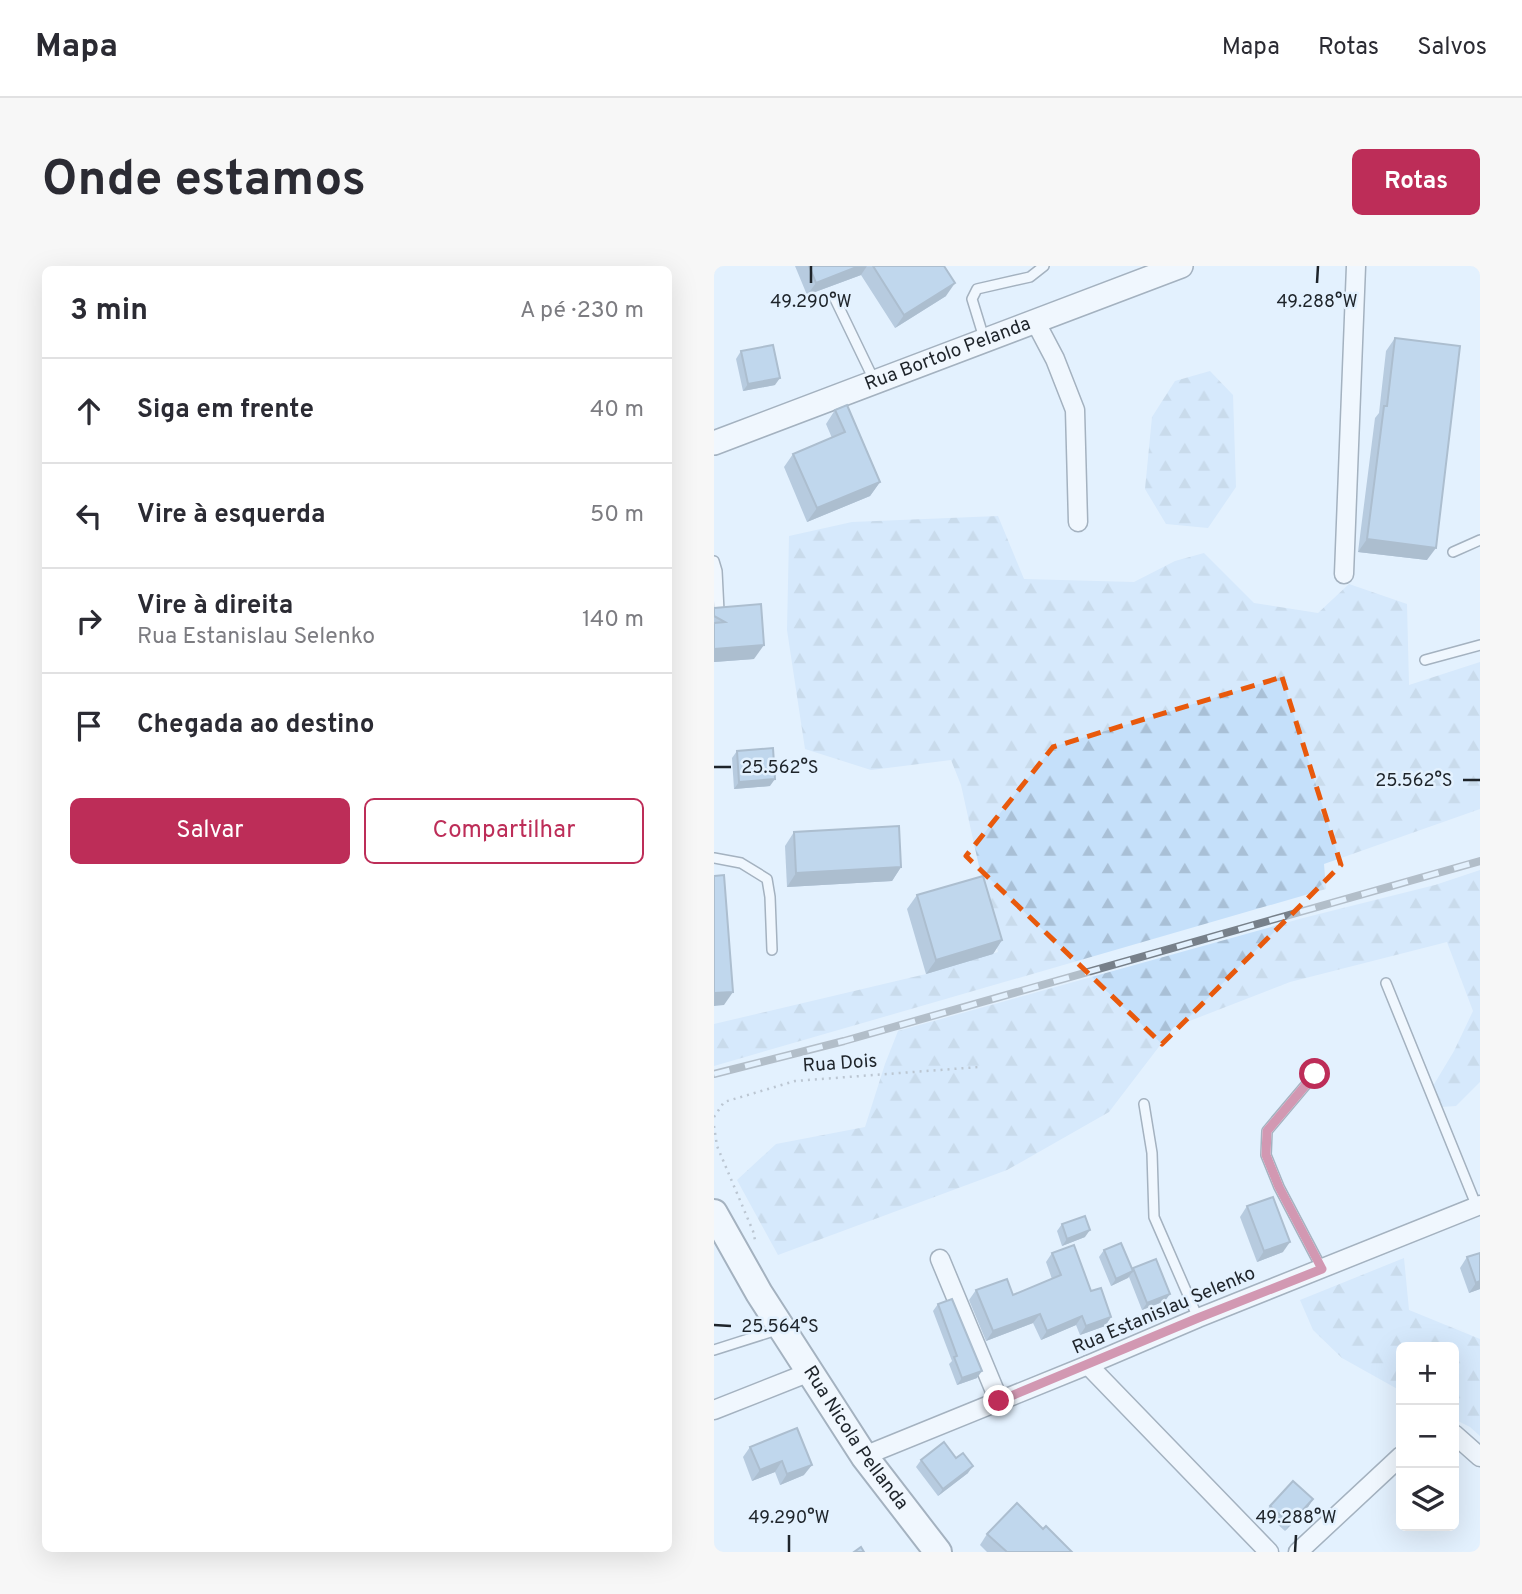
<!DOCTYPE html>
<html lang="pt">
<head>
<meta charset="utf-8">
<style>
  body { margin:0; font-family:Overpass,sans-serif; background:#f7f7f7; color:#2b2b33 }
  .controls { position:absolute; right:21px; bottom:21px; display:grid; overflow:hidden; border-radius:10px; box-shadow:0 7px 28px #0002 }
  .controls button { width:63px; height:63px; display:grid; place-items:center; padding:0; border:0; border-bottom:2px solid #e1e1e2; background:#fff; color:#2b2b33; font:35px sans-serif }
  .stop { position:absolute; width:21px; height:21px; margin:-16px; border:5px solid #bd2d58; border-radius:50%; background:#fff }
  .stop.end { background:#bd2d58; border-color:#fff; box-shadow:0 2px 7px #0008 }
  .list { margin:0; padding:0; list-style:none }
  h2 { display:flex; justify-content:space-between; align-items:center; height:91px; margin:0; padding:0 28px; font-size:30px }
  h2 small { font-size:23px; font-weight:400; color:#7c7c81 }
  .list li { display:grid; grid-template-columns:46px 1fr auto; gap:21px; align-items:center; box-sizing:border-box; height:105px; padding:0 28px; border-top:2px solid #e1e1e2 }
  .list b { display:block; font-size:26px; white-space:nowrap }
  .list p { margin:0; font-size:23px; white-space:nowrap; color:#7c7c81 }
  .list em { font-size:23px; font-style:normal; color:#7c7c81 }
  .actions { display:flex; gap:14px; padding:21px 28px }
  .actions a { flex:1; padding:16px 0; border:2px solid #bd2d58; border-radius:10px; text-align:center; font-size:24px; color:#bd2d58 }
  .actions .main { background:#bd2d58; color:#fff }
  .icon { flex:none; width:38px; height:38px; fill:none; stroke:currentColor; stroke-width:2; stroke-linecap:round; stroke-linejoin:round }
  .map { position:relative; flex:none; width:766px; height:1286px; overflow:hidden; border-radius:10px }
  header { display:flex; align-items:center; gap:42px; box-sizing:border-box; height:98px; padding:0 35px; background:#fff; border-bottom:2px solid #e1e1e2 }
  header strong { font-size:33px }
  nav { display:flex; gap:38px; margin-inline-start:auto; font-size:24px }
  .intro { display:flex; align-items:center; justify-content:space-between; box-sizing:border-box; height:168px; padding:0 42px }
  h1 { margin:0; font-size:49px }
  .button { padding:18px 32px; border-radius:10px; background:#bd2d58; color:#fff; font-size:24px; font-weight:700 }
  main { display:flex; gap:42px; padding:0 42px }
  aside { flex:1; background:#fff; border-radius:10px; box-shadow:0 7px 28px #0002 }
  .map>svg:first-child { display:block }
  .forest { fill:url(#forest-firs) }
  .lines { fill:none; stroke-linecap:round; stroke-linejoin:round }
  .service-casing { stroke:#576675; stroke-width:12 }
  .minor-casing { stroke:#576675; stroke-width:21 }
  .tertiary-casing { stroke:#576675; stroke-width:26 }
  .secondary-casing { stroke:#576675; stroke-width:30 }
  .path { stroke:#89939d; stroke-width:2.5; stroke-dasharray:2 5; stroke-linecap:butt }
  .service { stroke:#fff; stroke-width:9 }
  .minor { stroke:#fff; stroke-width:18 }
  .tertiary { stroke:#fff; stroke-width:23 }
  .secondary { stroke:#fff; stroke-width:26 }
  .rail-casing { stroke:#77808a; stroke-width:8 }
  .rail { stroke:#e3f1fe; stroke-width:5; stroke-dasharray:16; stroke-linecap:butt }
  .wall { fill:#819ebb }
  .shaded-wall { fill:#698198 }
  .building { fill:#96b8d9; stroke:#698198; stroke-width:2 }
  .route { stroke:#bd2d58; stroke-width:9 }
  .marked { fill:none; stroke:#e8590c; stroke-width:5; stroke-dasharray:14 9; stroke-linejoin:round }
  .ticks { fill:none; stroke:#1e242a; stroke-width:2.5 }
  .labels { text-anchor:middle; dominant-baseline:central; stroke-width:5; stroke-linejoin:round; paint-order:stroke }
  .street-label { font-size:19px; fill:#1e242a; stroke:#e3f1fe }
  .ticks-label { font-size:18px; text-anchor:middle; fill:#1e242a; stroke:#e3f1fe; stroke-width:5; stroke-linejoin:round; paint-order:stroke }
</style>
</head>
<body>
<header>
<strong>Mapa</strong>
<nav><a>Mapa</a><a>Rotas</a><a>Salvos</a></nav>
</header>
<div class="intro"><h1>Onde estamos</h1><a class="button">Rotas</a></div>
<main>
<aside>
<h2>3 min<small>A pé · 230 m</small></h2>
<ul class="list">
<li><svg class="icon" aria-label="ahead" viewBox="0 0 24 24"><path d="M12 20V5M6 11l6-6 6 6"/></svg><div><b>Siga em frente</b></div><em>40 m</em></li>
<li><svg class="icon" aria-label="left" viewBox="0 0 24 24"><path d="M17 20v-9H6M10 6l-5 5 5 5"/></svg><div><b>Vire à esquerda</b></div><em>50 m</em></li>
<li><svg class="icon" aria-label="right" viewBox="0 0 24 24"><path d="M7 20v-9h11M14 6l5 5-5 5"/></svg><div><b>Vire à direita</b><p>Rua Estanislau Selenko</p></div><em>140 m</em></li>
<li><svg class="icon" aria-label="arrive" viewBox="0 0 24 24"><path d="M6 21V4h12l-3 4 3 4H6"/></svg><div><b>Chegada ao destino</b></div></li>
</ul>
<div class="actions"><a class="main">Salvar</a><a>Compartilhar</a></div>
</aside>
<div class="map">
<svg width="766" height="1286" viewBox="0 0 766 1286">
  <defs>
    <pattern id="forest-firs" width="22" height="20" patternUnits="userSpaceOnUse" patternTransform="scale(1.75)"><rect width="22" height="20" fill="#c5e0fa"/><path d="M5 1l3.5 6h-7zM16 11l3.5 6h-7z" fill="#a9c0d6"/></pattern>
  </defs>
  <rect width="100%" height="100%" fill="#e3f1fe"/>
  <g class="forest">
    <polygon points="496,105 519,129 522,221 494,262 452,258 431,223 438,151 461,115"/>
    <polygon points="284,250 310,313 420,316 461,295 490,287 540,337 604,347 635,318 693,338 695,419 766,396 766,543 610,598 612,623 0,800 0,758 212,708 284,686 247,519 237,494 157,504 91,483 73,364 75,270 138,256"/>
    <polygon points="766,604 766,816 742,840 727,841 719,820 740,785 759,745 733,676 576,716 460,761 395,846 293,904 64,989 23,914 62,878 151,861 171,798 184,765 589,652 721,619"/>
    <polygon points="690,992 695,1044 766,1073 766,1170 756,1161 740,1153 740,1081 687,1081 687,1125 628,1092 599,1064 586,1034"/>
  </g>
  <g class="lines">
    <g class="service-casing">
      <g id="service">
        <polyline points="120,31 160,114"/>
        <polyline points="270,72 258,33 263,23 316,11 330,0"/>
        <polyline points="739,286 766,274"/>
        <polyline points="0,295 3,305 5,345 0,347"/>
        <polyline points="711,394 766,379"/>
        <polyline points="0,592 27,597 53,613 56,631 58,684"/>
        <polyline points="672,717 763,941"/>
        <polyline points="601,808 553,865 552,889 565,921 608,1003"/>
        <polyline points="430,838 438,887 440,951 484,1052"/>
        <polyline points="0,1084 66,1063"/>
      </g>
    </g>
    <g class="minor-casing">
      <g id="minor">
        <polyline points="321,55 341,93 361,144 364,256"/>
        <polyline points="630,308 642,0"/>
        <polyline points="226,993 285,1135"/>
        <polyline points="374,1099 555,1286"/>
        <polyline points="0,1144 96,1106"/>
        <polyline points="740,1168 766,1191"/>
        <polyline points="150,1190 374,1099 484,1052 766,939"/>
        <polyline points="584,1286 687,1190"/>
      </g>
    </g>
    <g class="tertiary-casing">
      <g id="tertiary">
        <path id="s1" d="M0,177L467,0"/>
      </g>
    </g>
    <g class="secondary-casing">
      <g id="secondary">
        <path id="s2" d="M0,947L45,1027L150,1190L224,1286"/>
      </g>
    </g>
    <g class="path">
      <polyline points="0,851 10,836 81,815 265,801"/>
      <polyline points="0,860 3,880 39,965 41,974"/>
    </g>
    <use href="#service" class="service"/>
    <use href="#minor" class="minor"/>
    <use href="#tertiary" class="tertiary"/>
    <use href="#secondary" class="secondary"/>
    <g class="rail-casing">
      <polyline id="rail" points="0,808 130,775 766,595"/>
    </g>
    <use href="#rail" class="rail"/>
  </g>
  <g class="wall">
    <polygon points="81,0 230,0 232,30 181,62 147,9 93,29"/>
    <polygon points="681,72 713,294 644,286 661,152 665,147 672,85"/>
    <polygon points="27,85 61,119 29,125 22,93"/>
    <polygon points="121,144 166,216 156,230 93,256 70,201 79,188 118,172 112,158"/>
    <polygon points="0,342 40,393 0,396"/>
    <polygon points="23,485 56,520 20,523 18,492"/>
    <polygon points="80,566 187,601 178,615 73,621 71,580"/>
    <polygon points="203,629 288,674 279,688 212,708 193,643"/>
    <polygon points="533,940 569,986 543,996 526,951"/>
    <polygon points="348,958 371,971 348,980 343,965"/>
    <polygon points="390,984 418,1004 419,1002 451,1035 428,1044 415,1011 397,1020 385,991"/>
    <polygon points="338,987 377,1025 397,1051 391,1060 366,1069 362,1059 327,1074 319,1057 272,1075 255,1034 262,1024 299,1029 338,1013 332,996"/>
    <polygon points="753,991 766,1023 755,1027 746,1002"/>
    <polygon points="224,1038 263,1112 243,1119 235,1098 238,1095 219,1045"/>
    <polygon points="83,1162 90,1209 66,1219 61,1206 38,1215 29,1191 36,1181"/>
    <polygon points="207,1194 254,1207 224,1230 202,1201"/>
    <polygon points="599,1233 594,1241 571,1265 551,1247 556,1240"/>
    <polygon points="329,1263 358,1286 273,1286 266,1279 273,1268"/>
  </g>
  <g class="shaded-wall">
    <polygon points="145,0 153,0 147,9 93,29 102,17"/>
    <polygon points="241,17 232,30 181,62 190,49"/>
    <polygon points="66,112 61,119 29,125 34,118"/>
    <polygon points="166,216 156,230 93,256 103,242"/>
    <polygon points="653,273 722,282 713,294 644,286"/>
    <polygon points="50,379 40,393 0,396 0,383"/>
    <polygon points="61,513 56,520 20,523 25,516"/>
    <polygon points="187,601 178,615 73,621 82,607"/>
    <polygon points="288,674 279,688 212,708 222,694"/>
    <polygon points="19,726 10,739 0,740 0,727"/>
    <polygon points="376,964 371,971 348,980 353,973"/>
    <polygon points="576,976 569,986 543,996 550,985"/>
    <polygon points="419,1005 414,1012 397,1020 402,1013"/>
    <polygon points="766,1015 766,1023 755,1027 762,1017"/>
    <polygon points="456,1028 451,1035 428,1044 433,1037"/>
    <polygon points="326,1048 319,1057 272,1075 279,1065"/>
    <polygon points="368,1050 362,1059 327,1074 333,1065"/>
    <polygon points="397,1051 391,1060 366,1069 372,1060"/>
    <polygon points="268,1105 263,1112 243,1119 248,1112"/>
    <polygon points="68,1195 61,1206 38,1215 46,1204"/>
    <polygon points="98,1199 90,1209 66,1219 73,1208"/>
    <polygon points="259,1200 254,1207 224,1230 229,1223"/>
    <polygon points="599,1233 594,1241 571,1265 576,1258"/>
  </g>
  <g class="building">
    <polygon points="95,0 145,0 102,17"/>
    <polygon points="159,0 230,0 241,17 190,49"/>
    <polygon points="681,72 746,80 722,282 653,273 670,140 673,140"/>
    <polygon points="59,79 66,112 34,118 27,85"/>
    <polygon points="133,139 166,216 103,242 79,188 131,166 121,144"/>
    <polygon points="47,338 50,379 0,383 0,357 11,356 0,350 0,342"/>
    <polygon points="59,482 61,513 25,516 23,485"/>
    <polygon points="185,560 187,601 82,607 80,566"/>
    <polygon points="10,609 19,726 0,727 0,610"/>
    <polygon points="269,610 288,674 222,694 203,629"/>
    <polygon points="559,931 576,976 550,985 533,940"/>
    <polygon points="371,950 376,964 353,973 348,958"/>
    <polygon points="407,977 419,1005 402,1013 390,984"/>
    <polygon points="360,979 377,1025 387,1022 397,1051 372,1060 368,1050 333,1065 326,1048 279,1065 262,1024 293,1013 299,1029 347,1009 338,987"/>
    <polygon points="766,987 766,1015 762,1017 753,991"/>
    <polygon points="442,993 456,1028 433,1037 419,1002"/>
    <polygon points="238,1033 268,1105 248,1112 240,1091 243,1090 224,1038"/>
    <polygon points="83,1162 98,1199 73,1208 68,1195 46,1204 36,1181"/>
    <polygon points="230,1176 242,1192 249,1187 259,1200 229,1223 207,1194"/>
    <polygon points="579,1215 599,1233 576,1258 556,1240"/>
    <polygon points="303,1237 329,1263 332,1260 358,1286 293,1286 273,1268"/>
    <polygon points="147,1281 150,1286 140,1286"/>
  </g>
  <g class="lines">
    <polyline class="route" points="285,1135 484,1052 608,1003 565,921 552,889 553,865 601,808"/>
  </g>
  <path d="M0 0H766V1286H0ZM568,411L627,599L448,778L252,590L339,481Z" fill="#e3f1fe" fill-opacity=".55" fill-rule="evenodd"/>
  <path class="marked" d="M568,411L627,599L448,778L252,590L339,481Z"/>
  <path class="ticks" d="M97,17V0M603,17L604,0M0,501H17M749,514H766M0,1059L17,1060M75,1286V1269M581,1286L582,1269"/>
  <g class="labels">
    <g class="street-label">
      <text stroke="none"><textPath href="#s1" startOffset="250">Rua Bortolo Pelanda</textPath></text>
      <text transform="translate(126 798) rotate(-4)">Rua Dois</text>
      <text transform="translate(450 1045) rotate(-23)">Rua Estanislau Selenko</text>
      <text stroke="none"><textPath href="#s2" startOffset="266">Rua Nicola Pellanda</textPath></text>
    </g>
  </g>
  <g class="ticks-label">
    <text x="97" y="41">49.290°W</text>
    <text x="603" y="41">49.288°W</text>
    <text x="66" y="507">25.562°S</text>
    <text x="700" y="520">25.562°S</text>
    <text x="66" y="1066">25.564°S</text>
    <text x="75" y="1257">49.290°W</text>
    <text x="582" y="1257">49.288°W</text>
  </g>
</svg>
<div class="controls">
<button>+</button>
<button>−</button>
<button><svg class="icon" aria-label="layers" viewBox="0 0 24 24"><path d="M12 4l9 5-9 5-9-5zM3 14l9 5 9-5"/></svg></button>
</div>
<div class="stop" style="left:601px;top:808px"></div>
<div class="stop end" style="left:285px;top:1135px"></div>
</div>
</main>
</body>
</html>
